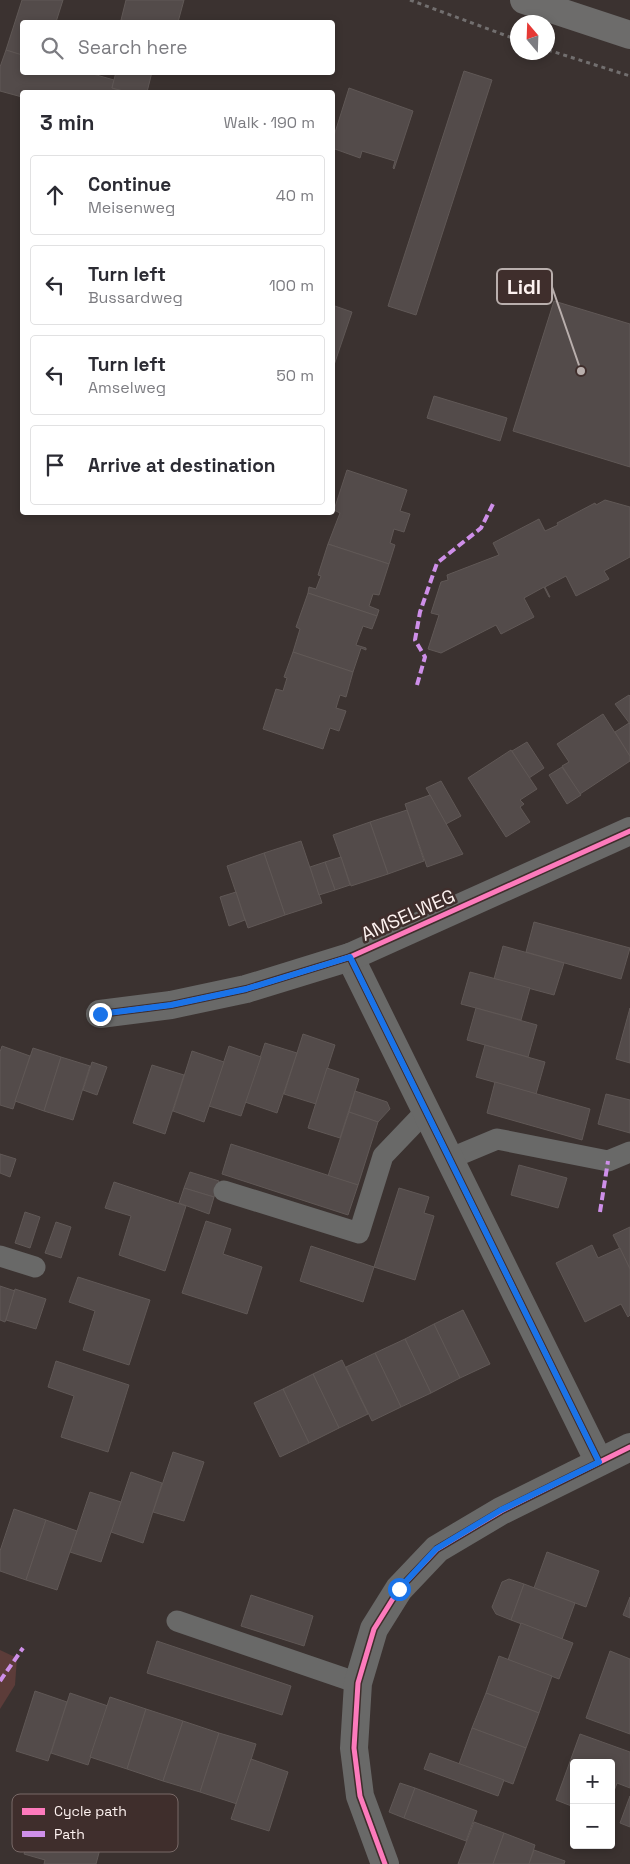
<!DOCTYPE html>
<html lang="en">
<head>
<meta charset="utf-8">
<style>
  body { margin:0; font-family:"Space Grotesk",sans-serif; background:#f7f7f7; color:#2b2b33 }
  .controls { position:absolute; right:15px; bottom:15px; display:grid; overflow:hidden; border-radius:5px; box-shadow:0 2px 8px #0003 }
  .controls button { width:45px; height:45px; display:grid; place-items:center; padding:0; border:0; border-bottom:1px solid #e1e1e2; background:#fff; color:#2b2b33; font:25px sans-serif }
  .compass { position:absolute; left:510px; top:15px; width:45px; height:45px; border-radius:50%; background:#fff; box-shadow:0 2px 8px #0003; rotate:341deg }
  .stop { position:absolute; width:15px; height:15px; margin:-11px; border:4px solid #1a73e8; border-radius:50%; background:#fff }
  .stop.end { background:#1a73e8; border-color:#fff; box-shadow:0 1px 5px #0008 }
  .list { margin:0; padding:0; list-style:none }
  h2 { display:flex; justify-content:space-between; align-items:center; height:65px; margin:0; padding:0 20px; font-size:21px }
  h2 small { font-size:16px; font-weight:400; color:#7c7c81 }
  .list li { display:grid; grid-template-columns:32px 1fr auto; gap:15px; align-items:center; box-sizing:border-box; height:80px; margin:0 10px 10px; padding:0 10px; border:1px solid #e1e1e2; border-radius:5px }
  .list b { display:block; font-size:19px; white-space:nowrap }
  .list p { margin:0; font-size:16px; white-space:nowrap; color:#7c7c81 }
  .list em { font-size:16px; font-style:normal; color:#7c7c81 }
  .icon { flex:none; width:28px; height:28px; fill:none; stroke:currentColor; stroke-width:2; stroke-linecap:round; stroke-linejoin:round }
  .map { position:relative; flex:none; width:630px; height:1864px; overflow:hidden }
  .search { position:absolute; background:#fff; box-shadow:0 2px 8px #0003; left:20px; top:20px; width:315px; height:55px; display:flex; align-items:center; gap:12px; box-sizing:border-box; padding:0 18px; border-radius:5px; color:#7c7c81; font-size:19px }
  .panel { position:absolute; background:#fff; box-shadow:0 2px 8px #0003; left:20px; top:90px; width:315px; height:425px; border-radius:5px }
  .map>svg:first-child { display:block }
  .green { fill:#5c3c39 }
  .building { fill:#534b4a; stroke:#605856 }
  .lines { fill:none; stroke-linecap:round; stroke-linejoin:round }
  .path { stroke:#726f6f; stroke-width:3; stroke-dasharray:4 4; stroke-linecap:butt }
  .lane { stroke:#696968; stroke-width:21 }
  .street { stroke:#696968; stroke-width:28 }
  .secondary { stroke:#6d6c6b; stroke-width:28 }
  .quiet { stroke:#ce8fe9; stroke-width:4; stroke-dasharray:8 4; stroke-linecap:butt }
  .cycleway-casing { stroke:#3f2e2c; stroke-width:8 }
  .cycleway { stroke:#fd7abc; stroke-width:5 }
  .route { stroke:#1a73e8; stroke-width:6 }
  .labels { text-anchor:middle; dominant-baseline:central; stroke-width:5; stroke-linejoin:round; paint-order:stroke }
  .street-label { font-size:19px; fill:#fdf2f0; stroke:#3f2e2c }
  .key { fill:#3f2e2c; stroke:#786967; stroke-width:1 }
  .key-label { font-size:14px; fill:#fdf2f0 }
  .leader { fill:none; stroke:#b9afad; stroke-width:2 }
  .callout-dot { fill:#b9afad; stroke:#3f2e2c; stroke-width:2 }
  .callout { fill:#3f2e2c; stroke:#b9afad; stroke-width:2 }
  .callout-label { font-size:20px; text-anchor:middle; font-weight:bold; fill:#fdf2f0 }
</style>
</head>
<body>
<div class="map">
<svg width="630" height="1864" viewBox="0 0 630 1864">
  <rect width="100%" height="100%" fill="#3b3230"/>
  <polygon class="green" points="0,1650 17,1658 15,1685 0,1709"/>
  <g class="building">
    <polygon points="22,0 63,0 56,22 22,22 22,55 6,50"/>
    <polygon points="126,0 184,0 178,22 131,22 121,20"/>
    <polygon points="6,50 22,55 22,72 86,72 114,80 112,88 127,92 22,92 22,97 0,91 0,67"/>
    <polygon points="464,71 492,80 416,315 388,306"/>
    <polygon points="116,72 152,72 147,92 127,92 112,88"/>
    <polygon points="349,88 413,111 394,169 393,168 395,161 362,151 360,158 332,148 332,142"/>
    <polygon points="554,301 630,324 630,467 513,431"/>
    <polygon points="332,305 352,312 332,371"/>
    <polygon points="434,396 507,418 500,441 427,418"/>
    <polygon points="347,470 407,490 400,511 410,514 404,532 394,529 390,543 395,545 389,564 328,544 340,513 334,510"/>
    <polygon points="605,500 630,507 630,557 604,571 609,579 576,596 566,576 545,587 550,597 549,597 544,587 524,598 534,617 501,634 496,625 441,653 428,649 439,615 431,613 441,582 448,580 447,575 499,555 493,543 539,519 545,531 558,525 557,523 595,503 596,505"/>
    <polygon points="328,544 389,564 379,595 373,594 369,606 379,610 377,616 308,593 309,587 316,589 321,576 318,575"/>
    <polygon points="308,593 377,616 372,629 363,626 356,645 366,648 366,650 361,648 353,672 293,652 300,629 296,627"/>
    <polygon points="293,652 353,672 346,697 340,695 336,708 346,711 339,731 330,728 323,749 263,729 276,689 283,691 287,678 284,677"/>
    <polygon points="629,695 630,696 630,724 615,704"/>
    <polygon points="603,714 630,756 630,761 580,794 562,766 569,762 557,744"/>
    <polygon points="629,723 630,724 630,756 615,732"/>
    <polygon points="527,742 544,768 529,778 512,751"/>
    <polygon points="511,750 537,789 520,800 524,804 520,807 530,822 506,837 468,778"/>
    <polygon points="562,767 581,795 567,804 549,775"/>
    <polygon points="441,781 461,816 446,824 426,788"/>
    <polygon points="430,795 463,854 427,867 405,804"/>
    <polygon points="407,810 424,861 388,874 370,822"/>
    <polygon points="370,822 388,874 351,886 333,835"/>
    <polygon points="301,841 322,903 285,915 264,853"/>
    <polygon points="264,853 285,915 248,928 227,866"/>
    <polygon points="341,857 350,885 335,890 325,862"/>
    <polygon points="325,862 335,890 319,895 310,867"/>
    <polygon points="236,892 245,920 229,926 220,897"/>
    <polygon points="534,922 630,948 621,979 526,952"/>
    <polygon points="503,946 564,963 554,995 494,979"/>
    <polygon points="470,972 530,988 521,1020 461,1004"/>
    <polygon points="476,1008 537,1025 528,1057 467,1040"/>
    <polygon points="630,1008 630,1063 616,1059"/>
    <polygon points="303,1034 335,1045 316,1104 284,1094"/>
    <polygon points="265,1043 297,1053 277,1113 245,1102"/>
    <polygon points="485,1045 545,1062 536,1094 476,1077"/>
    <polygon points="2,1046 30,1056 13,1109 0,1105 0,1052"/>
    <polygon points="229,1046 261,1057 241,1116 209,1106"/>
    <polygon points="33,1048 61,1057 44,1111 15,1101"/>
    <polygon points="192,1051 224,1062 204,1122 173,1111"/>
    <polygon points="61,1057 90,1066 73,1120 44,1111"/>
    <polygon points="92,1062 107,1067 97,1095 83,1090"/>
    <polygon points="152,1065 184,1075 165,1134 133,1123"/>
    <polygon points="327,1068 359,1079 340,1138 308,1128"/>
    <polygon points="495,1082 590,1109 582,1140 487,1113"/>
    <polygon points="355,1091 387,1102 390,1109 378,1122 349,1112"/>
    <polygon points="606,1094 630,1100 630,1133 598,1124"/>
    <polygon points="349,1112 378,1122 358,1185 328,1176"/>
    <polygon points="231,1144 358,1185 348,1215 222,1174"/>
    <polygon points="0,1154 16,1159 10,1177 0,1173"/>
    <polygon points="519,1165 567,1178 558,1208 511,1195"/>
    <polygon points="190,1172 219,1181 214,1197 184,1188"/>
    <polygon points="114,1182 186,1206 165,1271 119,1255 131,1216 105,1208"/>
    <polygon points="184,1188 214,1197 209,1214 179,1203"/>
    <polygon points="399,1188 429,1197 424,1213 434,1216 415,1280 374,1267"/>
    <polygon points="25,1212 40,1217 30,1248 15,1243"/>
    <polygon points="206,1221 231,1229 223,1254 262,1267 247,1314 182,1293"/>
    <polygon points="56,1222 71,1227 61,1258 45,1253"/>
    <polygon points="630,1227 630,1269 613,1235"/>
    <polygon points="592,1245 598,1258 620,1248 630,1269 630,1315 628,1317 621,1304 585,1322 556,1263"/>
    <polygon points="311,1246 374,1267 363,1302 300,1281"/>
    <polygon points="78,1277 150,1300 129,1365 83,1350 95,1311 69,1302"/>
    <polygon points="0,1286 15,1291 5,1322 0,1320"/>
    <polygon points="15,1289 46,1299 36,1329 6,1320"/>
    <polygon points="463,1310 490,1364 460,1378 434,1324"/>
    <polygon points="434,1324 460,1378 431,1393 405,1339"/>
    <polygon points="405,1339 431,1393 401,1407 375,1353"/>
    <polygon points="375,1353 401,1407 372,1421 346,1367"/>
    <polygon points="342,1360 368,1414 339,1428 313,1374"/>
    <polygon points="56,1361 129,1385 108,1452 61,1437 74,1396 48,1387"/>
    <polygon points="313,1374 339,1428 309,1443 283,1389"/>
    <polygon points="283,1389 309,1443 280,1457 254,1403"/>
    <polygon points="173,1452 204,1462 184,1521 153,1512"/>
    <polygon points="131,1472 162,1483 143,1543 111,1532"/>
    <polygon points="90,1492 121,1502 101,1562 70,1552"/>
    <polygon points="14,1509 46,1520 26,1580 0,1571 0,1551"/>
    <polygon points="46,1520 77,1531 57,1590 26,1580"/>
    <polygon points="547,1552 599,1571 586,1607 534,1588"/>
    <polygon points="509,1579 524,1584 511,1620 496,1614 492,1607 502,1582"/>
    <polygon points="524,1584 575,1603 562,1639 511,1620"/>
    <polygon points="251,1595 313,1616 304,1646 241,1626"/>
    <polygon points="630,1597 630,1618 623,1615"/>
    <polygon points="521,1623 573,1643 559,1679 508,1660"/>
    <polygon points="157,1641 291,1686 282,1715 147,1673"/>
    <polygon points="610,1651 630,1659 630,1734 586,1718"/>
    <polygon points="499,1656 552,1676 539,1713 486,1693"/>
    <polygon points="35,1691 67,1702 48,1761 16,1751"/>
    <polygon points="70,1693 108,1706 88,1765 51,1753"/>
    <polygon points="486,1693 539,1713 526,1748 472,1728"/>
    <polygon points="110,1697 146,1709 127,1769 90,1757"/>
    <polygon points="146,1709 183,1721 163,1781 127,1769"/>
    <polygon points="183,1721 219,1733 200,1792 163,1781"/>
    <polygon points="472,1728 526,1748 513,1784 459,1764"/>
    <polygon points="219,1733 256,1744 237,1804 200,1792"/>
    <polygon points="580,1734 630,1752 630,1788 617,1783 611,1799 611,1763 574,1763 574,1807 556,1800"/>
    <polygon points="430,1753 504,1780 498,1796 424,1769"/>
    <polygon points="251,1759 288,1772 269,1831 231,1819"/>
    <polygon points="400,1783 415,1788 404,1818 389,1812"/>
    <polygon points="415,1788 477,1811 466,1841 404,1818"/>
    <polygon points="630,1796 630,1827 620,1823"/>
    <polygon points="474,1822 504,1833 493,1864 458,1864"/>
    <polygon points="33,1828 100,1849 96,1864 44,1864 45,1860 24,1854"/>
    <polygon points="504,1833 535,1845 529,1864 493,1864"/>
    <polygon points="534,1850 565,1861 564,1864 529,1864"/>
  </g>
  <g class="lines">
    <g class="path">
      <polyline points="410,0 518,40"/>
      <polyline points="548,50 630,76"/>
    </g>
    <g class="lane">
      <polyline points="449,1159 497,1139 608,1161 630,1152"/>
      <polyline points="224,1191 359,1233 383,1156 426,1111"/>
      <polyline points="0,1256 35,1267"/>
      <polyline points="177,1621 358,1683"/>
    </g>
    <g class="street">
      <polyline points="350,957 599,1462"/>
      <polyline points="100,1014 171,1005 246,989 350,957 630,831"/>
      <polyline points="385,1864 360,1796 354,1748 358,1683 374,1629 399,1589 437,1549 501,1511 630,1447"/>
    </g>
    <polyline class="secondary" points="524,0 630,35"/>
    <g class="quiet">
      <polyline points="417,685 425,657 415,640 420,612 437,563 481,528 494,502"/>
      <polyline points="600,1212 608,1161"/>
      <polyline points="0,1681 23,1648"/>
    </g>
    <g class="cycleway-casing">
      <g id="cycleway">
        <polyline points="350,957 599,1462"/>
        <polyline points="100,1014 171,1005 246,989 350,957 630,831"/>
        <polyline points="385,1864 360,1796 354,1748 358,1683 374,1629 399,1589 437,1549 501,1511 630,1447"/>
      </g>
    </g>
    <use href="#cycleway" class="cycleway"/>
  </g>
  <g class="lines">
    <polyline class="route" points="100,1014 171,1005 246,989 350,957 599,1462 501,1510 436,1549 399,1589"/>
  </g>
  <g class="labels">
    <g class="street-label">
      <text transform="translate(408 915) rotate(-24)">AMSELWEG</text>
    </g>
  </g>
  <rect x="12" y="1794" width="166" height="58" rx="8" class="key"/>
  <rect x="22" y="1808" width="23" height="7" fill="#fd7abc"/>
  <rect x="22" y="1831" width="23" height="6" fill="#ce8fe9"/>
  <g class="key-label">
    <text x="54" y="1816">Cycle path</text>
    <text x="54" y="1839">Path</text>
  </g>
  <path class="leader" d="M581 371L552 287"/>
  <circle class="callout-dot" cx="581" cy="371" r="5"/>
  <rect class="callout" x="497" y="269" width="55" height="35" rx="5"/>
  <g class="callout-label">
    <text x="524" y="294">Lidl</text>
  </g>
</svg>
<div class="controls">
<button>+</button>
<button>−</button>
</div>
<svg class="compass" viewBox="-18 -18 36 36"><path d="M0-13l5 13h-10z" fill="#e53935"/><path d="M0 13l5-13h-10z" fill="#7c7c81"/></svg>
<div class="stop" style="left:399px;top:1589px"></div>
<div class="stop end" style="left:100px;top:1014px"></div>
<div class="search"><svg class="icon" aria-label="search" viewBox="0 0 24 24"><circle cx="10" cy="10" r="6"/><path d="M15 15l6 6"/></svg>Search here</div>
<section class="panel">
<h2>3 min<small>Walk · 190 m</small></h2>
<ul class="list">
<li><svg class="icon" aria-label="ahead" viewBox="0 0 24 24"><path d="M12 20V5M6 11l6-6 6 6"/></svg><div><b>Continue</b><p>Meisenweg</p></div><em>40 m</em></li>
<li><svg class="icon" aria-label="left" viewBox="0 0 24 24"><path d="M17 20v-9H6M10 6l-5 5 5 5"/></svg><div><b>Turn left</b><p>Bussardweg</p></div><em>100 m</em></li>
<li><svg class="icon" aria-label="left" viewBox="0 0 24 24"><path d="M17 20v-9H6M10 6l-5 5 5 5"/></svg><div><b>Turn left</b><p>Amselweg</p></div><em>50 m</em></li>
<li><svg class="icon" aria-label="arrive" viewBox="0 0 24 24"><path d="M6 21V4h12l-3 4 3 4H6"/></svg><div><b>Arrive at destination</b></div></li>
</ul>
</section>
</div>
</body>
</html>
